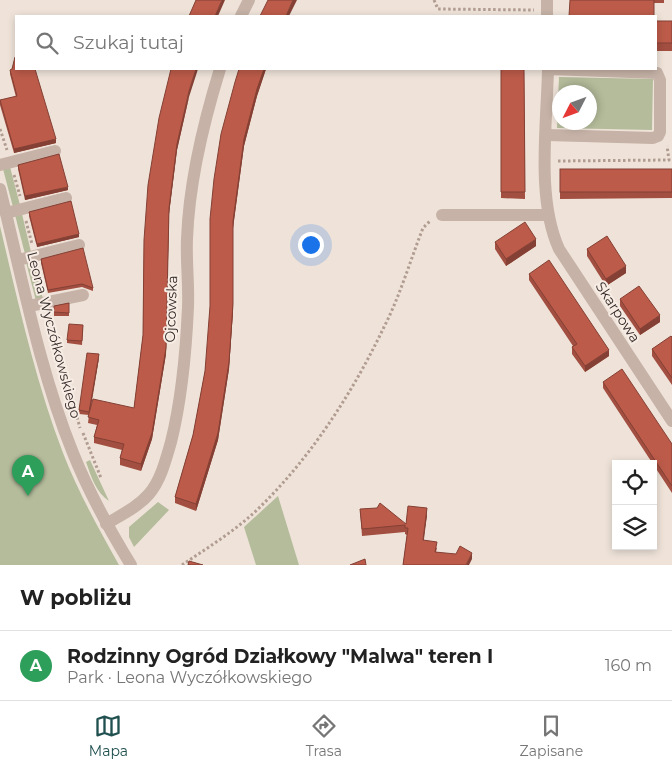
<!DOCTYPE html>
<html lang="pl">
<head>
<meta charset="utf-8">
<style>
  body { margin:0; font-family:Montserrat,sans-serif; background:#f2f2f2; color:#222 }
  .controls { position:absolute; right:15px; bottom:15px; display:grid; overflow:hidden; border-radius:0px; box-shadow:0 2px 8px #0003 }
  .controls button { width:45px; height:45px; display:grid; place-items:center; padding:0; border:0; border-bottom:1px solid #e0e0e0; background:#fff; color:#222; font:25px sans-serif }
  .compass { position:absolute; left:552px; top:85px; width:45px; height:45px; border-radius:50%; background:#fff; box-shadow:0 2px 8px #0003; rotate:228deg }
  .you { position:absolute; left:310px; top:244px; width:18px; height:18px; margin:-12px; border:4px solid #fff; border-radius:50%; background:#1a73e8; box-shadow:0 0 0 8px #1a73e833 }
  .badge { display:grid; place-items:center; width:32px; height:32px; border-radius:50%; background:#20504f; color:#fff; font-size:16px; font-weight:700 }
  .pin { position:absolute; translate:-50% -41px; filter:drop-shadow(0 1px 2px #0008) }
  .pin::after { content:''; position:absolute; top:26px; width:18px; height:15px; background:inherit; clip-path:polygon(0 0,100% 0,50% 100%) }
  .list { margin:0; padding:0; list-style:none }
  h2 { display:flex; justify-content:space-between; align-items:center; height:65px; margin:0; padding:0 20px; font-size:21px }
  h2 small { font-size:16px; font-weight:400; color:#767676 }
  .list li { display:grid; grid-template-columns:32px 1fr auto; gap:15px; align-items:center; box-sizing:border-box; height:70px; padding:0 20px; border-top:1px solid #e0e0e0 }
  .list b { display:block; font-size:19px; white-space:nowrap }
  .list p { margin:0; font-size:16px; white-space:nowrap; color:#767676 }
  .list em { font-size:16px; font-style:normal; color:#767676 }
  .icon { flex:none; width:28px; height:28px; fill:none; stroke:currentColor; stroke-width:2; stroke-linecap:round; stroke-linejoin:round }
  .map { position:relative; flex:none; width:672px; height:565px; overflow:hidden }
  .search { position:absolute; background:#fff; box-shadow:0 2px 8px #0003; left:15px; right:15px; top:15px; height:55px; display:flex; align-items:center; gap:12px; box-sizing:border-box; padding:0 18px; border-radius:0px; color:#767676; font-size:19px }
  .sheet { height:135px; background:#fff }
  nav { display:flex; justify-content:space-around; align-items:center; box-sizing:border-box; height:70px; border-top:1px solid #e0e0e0; background:#fff; font-size:14px; color:#767676 }
  nav a { display:grid; justify-items:center; gap:2px }
  nav .on { color:#20504f }
  .map>svg:first-child { display:block }
  .green { fill:#b4bc9b; fill-rule:evenodd }
  .lines { fill:none; stroke-linecap:round; stroke-linejoin:round }
  .path { stroke:#b19c91; stroke-width:3; stroke-dasharray:2.5 2.5; stroke-linecap:butt }
  .minor { stroke:#c6b2a7; stroke-width:12 }
  .wall { fill:#a24e40 }
  .shaded-wall { fill:#844034 }
  .building { fill:#bc5b4a; stroke:#844034 }
  .labels { text-anchor:middle; dominant-baseline:central; stroke-width:4; stroke-linejoin:round; paint-order:stroke }
  .street-label { font-size:14px; fill:#332927; stroke:#f7ede5 }
</style>
</head>
<body>
<div class="map">
<svg width="672" height="565" viewBox="0 0 672 565">
  <rect width="100%" height="100%" fill="#efe3d9"/>
  <g class="green">
    <path d="M559,77L653,79L652,130L557,128ZM560,92H590V122H560Z"/>
    <polygon points="10,167 20,205 13,207 3,169"/>
    <polygon points="22,214 31,252 25,254 15,215"/>
    <path d="M0,226C18,302 35,380 63,453C78,492 99,529 119,565H0Z"/>
    <polygon points="33,261 43,299 36,301 26,262"/>
    <path d="M90,460L109,501C96,493 91,476 86,462Z"/>
    <polygon points="278,496 299,565 256,565 244,527"/>
    <polygon points="158,502 169,510 134,547 129,537 129,527"/>
  </g>
  <g class="lines">
    <g class="path">
      <polyline points="434,0 438,9 534,10"/>
      <polyline points="0,129 7,150"/>
      <polyline points="558,161 669,160 667,146"/>
      <polyline points="14,175 20,196"/>
      <polyline points="26,221 32,244"/>
      <polyline points="37,267 43,290"/>
      <polyline points="49,316 80,428"/>
      <polyline points="83,433 101,478"/>
      <path d="M182,565C210,546 240,528 264,503C313,454 354,390 384,327C400,296 410,261 423,228L431,220"/>
    </g>
    <g class="minor">
      <polyline points="547,0 547,16"/>
      <polyline points="241,16 249,0"/>
      <path d="M548,69C547,124 536,198 559,249L672,421"/>
      <polyline points="547,135 653,138 658,136 660,132 660,80 657,73 548,69"/>
      <polyline points="0,165 55,151"/>
      <path d="M0,189C22,277 39,369 73,453C89,493 109,529 131,565"/>
      <polyline points="6,213 66,198"/>
      <polyline points="442,215 547,215"/>
      <polyline points="18,260 79,245"/>
      <polyline points="29,306 83,295"/>
      <path d="M106,524C121,515 138,507 149,494C161,480 166,459 171,442C182,398 186,352 188,307C189,285 186,262 187,239C189,182 203,124 220,69"/>
    </g>
  </g>
  <g class="wall">
    <polygon points="570,0 664,0 664,3 654,3"/>
    <rect x="656" y="21" width="16" height="30"/>
    <polygon points="239,69 266,69 257,96 244,146 233,228 233,311 229,369 218,440 196,511 175,503 175,497 193,435 205,371"/>
    <polygon points="501,69 524,69 525,199 501,198"/>
    <polygon points="10,70 56,143 14,153 0,105 0,100 16,97 10,74"/>
    <polygon points="189,97 177,150 169,214 166,354 152,439 141,471 120,465 120,458 122,450 94,443 94,437 97,425 88,423 89,415 79,414 79,410 99,358 91,407 134,408 143,335 144,240"/>
    <polygon points="18,165 68,190 25,200 18,169"/>
    <polygon points="560,169 672,169 672,198 560,199"/>
    <polygon points="29,212 79,237 37,247 29,216"/>
    <polygon points="495,242 536,246 506,266 495,249"/>
    <polygon points="587,249 626,273 606,286 587,256"/>
    <polygon points="41,259 93,288 93,291 82,287 48,293 41,263"/>
    <polygon points="529,274 609,356 585,372 572,354 572,347 573,346 529,280"/>
    <polygon points="620,299 660,322 640,335 620,306"/>
    <polygon points="69,303 69,316 54,316 54,306"/>
    <polygon points="83,325 82,345 67,343 67,340"/>
    <polygon points="672,337 672,385 652,356 652,349"/>
    <polygon points="603,382 672,444 672,493 603,388"/>
    <polygon points="360,509 406,524 427,515 423,540 437,548 436,552 472,559 403,565 407,535 405,534 405,532 362,536"/>
  </g>
  <g class="shaded-wall">
    <polygon points="222,0 225,0 218,16 215,16"/>
    <polygon points="293,0 297,0 289,16 286,16"/>
    <polygon points="196,69 198,69 189,97 177,150 169,214 166,354 152,439 141,471 141,464 169,208 177,144 189,91"/>
    <polygon points="264,69 266,69 257,96 244,146 233,228 233,311 229,369 218,440 196,511 196,504 244,139 257,89"/>
    <polygon points="56,139 56,143 14,153 14,149"/>
    <polygon points="68,187 68,190 25,200 25,196"/>
    <polygon points="79,234 79,237 37,247 37,244"/>
    <polygon points="536,239 536,246 506,266 506,259"/>
    <polygon points="626,266 626,273 606,286 606,279"/>
    <polygon points="660,315 660,322 640,335 640,329"/>
    <polygon points="609,350 609,356 585,372 585,366"/>
    <polygon points="99,354 99,358 89,415 89,412"/>
    <polygon points="427,508 427,515 423,547 423,540"/>
    <polygon points="472,553 472,559 469,565 466,565"/>
  </g>
  <g class="building">
    <polygon points="196,0 222,0 215,16 189,16"/>
    <polygon points="268,0 293,0 286,16 260,16"/>
    <polygon points="570,0 654,0 654,16 569,16"/>
    <rect x="656" y="21" width="16" height="22"/>
    <polygon points="15,57 16,57 16,69 35,69 56,139 14,149 0,100 17,96 10,70 12,69"/>
    <polygon points="171,69 196,69 189,91 177,144 169,208 166,348 152,433 141,464 120,458 124,444 94,437 99,420 88,417 93,399 134,408 143,335 144,240 148,185 159,118"/>
    <polygon points="239,69 264,69 257,89 244,139 233,221 233,304 229,362 218,433 196,504 175,497 193,435 205,371 210,306 210,219 214,179 221,134 235,82"/>
    <polygon points="501,69 524,69 525,192 501,192"/>
    <polygon points="59,154 68,187 25,196 18,165"/>
    <rect x="560" y="169" width="112" height="23"/>
    <polygon points="71,201 79,234 37,244 29,212"/>
    <polygon points="525,222 536,239 506,259 495,242"/>
    <polygon points="607,236 626,266 606,279 587,249"/>
    <polygon points="83,248 93,288 82,284 48,290 41,259"/>
    <polygon points="549,260 609,350 585,366 572,347 577,344 529,274"/>
    <polygon points="639,286 660,315 640,329 620,299"/>
    <polygon points="69,303 69,313 54,312 54,306"/>
    <polygon points="69,324 83,325 82,341 67,340"/>
    <polygon points="671,336 672,337 672,378 652,349"/>
    <polygon points="87,353 99,354 89,412 79,410"/>
    <polygon points="622,369 672,444 672,486 603,382"/>
    <polygon points="380,503 406,524 408,506 427,508 423,540 437,542 435,552 456,554 460,546 472,553 466,565 403,565 408,528 405,528 405,525 362,529 360,509 377,508"/>
    <polygon points="365,559 366,565 350,565"/>
    <polygon points="189,561 203,565 188,565"/>
  </g>
  <g class="labels">
    <g class="street-label">
      <text transform="translate(171 309) rotate(-88)">Ojcowska</text>
      <text transform="translate(618 312) rotate(57)">Skarpowa</text>
      <text transform="translate(54 335) rotate(75)">Leona Wyczółkowskiego</text>
    </g>
  </g>
</svg>
<div class="controls">
<button><svg class="icon" aria-label="locate" viewBox="0 0 24 24"><circle cx="12" cy="12" r="6"/><path d="M12 2v4M12 18v4M2 12h4M18 12h4"/></svg></button>
<button><svg class="icon" aria-label="layers" viewBox="0 0 24 24"><path d="M12 4l9 5-9 5-9-5zM3 14l9 5 9-5"/></svg></button>
</div>
<svg class="compass" viewBox="-18 -18 36 36"><path d="M0-13l5 13h-10z" fill="#e53935"/><path d="M0 13l5-13h-10z" fill="#767676"/></svg>
<div class="you"></div>
<div class="pin badge" style="left:28px;top:496px;background:#2e9e5b">A</div>
<div class="search"><svg class="icon" aria-label="search" viewBox="0 0 24 24"><circle cx="10" cy="10" r="6"/><path d="M15 15l6 6"/></svg>Szukaj tutaj</div>
</div>
<section class="sheet">
<h2>W pobliżu<small></small></h2>
<ul class="list">
<li><span class="badge" style="background:#2e9e5b">A</span><div><b>Rodzinny Ogród Działkowy &quot;Malwa&quot; teren I</b><p>Park · Leona Wyczółkowskiego</p></div><em>160 m</em></li>
</ul>
</section>
<nav>
<a class="on"><svg class="icon" aria-label="map" viewBox="0 0 24 24"><path d="M3 6l6-2 6 2 6-2v14l-6 2-6-2-6 2zM9 4v14M15 6v14"/></svg>Mapa</a>
<a><svg class="icon" aria-label="directions" viewBox="0 0 24 24"><path d="M12 3l9 9-9 9-9-9zM9 14v-3h6M13 9l2 2-2 2"/></svg>Trasa</a>
<a><svg class="icon" aria-label="saved" viewBox="0 0 24 24"><path d="M7 4h10v16l-5-4-5 4z"/></svg>Zapisane</a>
</nav>
</body>
</html>
